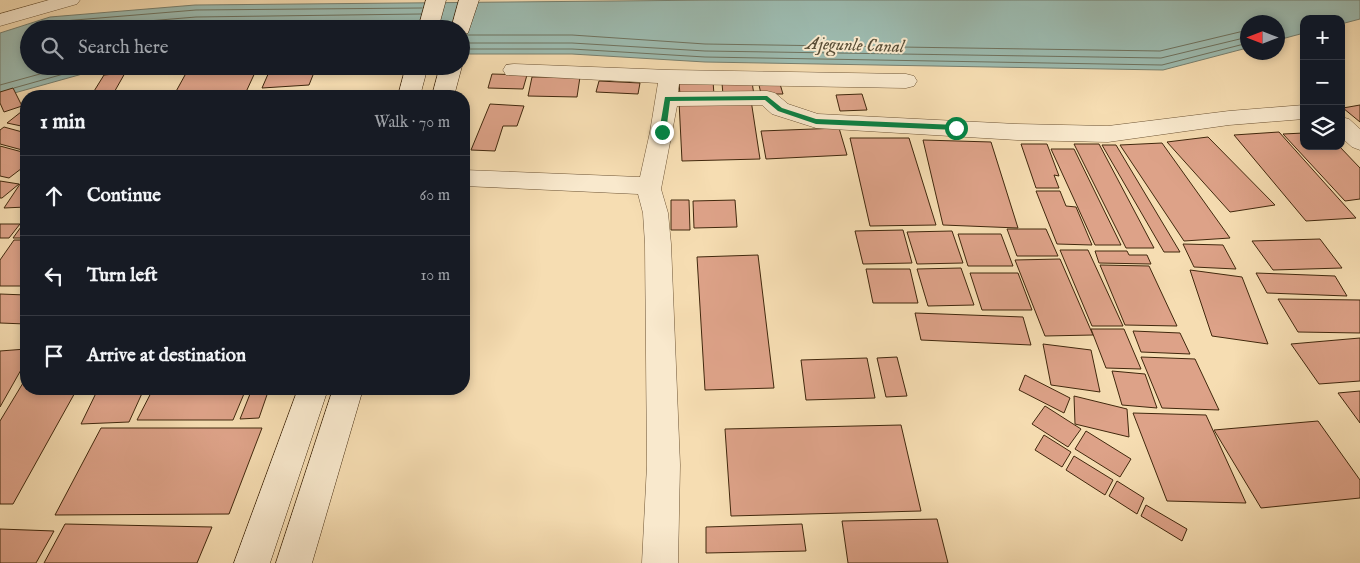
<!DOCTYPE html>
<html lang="en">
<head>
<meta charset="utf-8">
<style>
  body { margin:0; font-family:"IM FELL English",serif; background:#242831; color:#f1f3f6 }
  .controls { position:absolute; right:15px; top:15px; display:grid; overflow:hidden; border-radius:10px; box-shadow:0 2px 8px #0003 }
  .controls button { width:45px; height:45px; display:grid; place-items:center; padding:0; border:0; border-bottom:1px solid #363941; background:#171b24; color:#f1f3f6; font:25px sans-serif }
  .compass { position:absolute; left:1240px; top:15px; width:45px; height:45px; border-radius:50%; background:#171b24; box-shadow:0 2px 8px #0003; rotate:270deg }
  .stop { position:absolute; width:15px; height:15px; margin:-11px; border:4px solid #0b8043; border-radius:50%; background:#fff }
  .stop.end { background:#0b8043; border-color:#fff; box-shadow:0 1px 5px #0008 }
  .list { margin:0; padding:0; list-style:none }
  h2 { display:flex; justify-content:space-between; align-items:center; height:65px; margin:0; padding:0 20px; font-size:21px }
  h2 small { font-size:16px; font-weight:400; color:#9ea1a6 }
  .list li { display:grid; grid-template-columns:32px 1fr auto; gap:15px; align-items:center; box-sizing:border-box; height:80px; padding:0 20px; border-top:1px solid #363941 }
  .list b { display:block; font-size:19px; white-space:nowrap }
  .list em { font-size:16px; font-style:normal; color:#9ea1a6 }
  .icon { flex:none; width:28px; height:28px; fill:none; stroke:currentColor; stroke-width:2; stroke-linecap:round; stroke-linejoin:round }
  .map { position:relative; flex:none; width:1360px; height:563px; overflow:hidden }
  .search { position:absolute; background:#171b24; box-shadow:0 2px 8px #0003; left:20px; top:20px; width:450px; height:55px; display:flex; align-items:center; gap:12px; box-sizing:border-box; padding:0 18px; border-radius:28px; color:#9ea1a6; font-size:19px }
  .panel { position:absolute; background:#171b24; box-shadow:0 2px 8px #0003; left:20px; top:90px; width:450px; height:305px; border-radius:20px }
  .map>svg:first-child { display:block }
  .water { fill:#9dbbb0; stroke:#78806f }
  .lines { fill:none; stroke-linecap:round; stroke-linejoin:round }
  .shore { stroke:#6f725e; stroke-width:1 }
  .building { fill:#dda288; stroke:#41280d }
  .minor-casing { stroke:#6e5536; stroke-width:1 }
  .secondary-casing { stroke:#41280d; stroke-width:1 }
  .minor { fill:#f9e9cd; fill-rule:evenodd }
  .secondary { fill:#f9e9cd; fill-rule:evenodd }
  .route { fill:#0b8043 }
  .labels { text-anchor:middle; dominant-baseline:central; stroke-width:4; stroke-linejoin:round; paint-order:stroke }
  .far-water-label { font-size:18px; font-style:italic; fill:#584d36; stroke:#f9e9cd }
</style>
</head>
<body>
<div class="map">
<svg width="1360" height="563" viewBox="0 0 1360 563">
  <rect width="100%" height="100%" fill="#f6ddb2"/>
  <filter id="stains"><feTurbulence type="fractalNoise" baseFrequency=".004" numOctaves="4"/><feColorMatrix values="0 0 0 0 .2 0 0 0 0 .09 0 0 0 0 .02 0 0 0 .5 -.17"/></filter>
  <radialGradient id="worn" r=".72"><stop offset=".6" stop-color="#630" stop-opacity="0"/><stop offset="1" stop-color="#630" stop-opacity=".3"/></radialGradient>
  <polygon class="water" points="719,0 1360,0 1360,19 1341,24 1341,19 1304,19 1304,33 1278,40 1278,22 1248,22 1247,48 1163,70 705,62 572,54 461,54 461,29 29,29 29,66 111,66 0,97 0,33 50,17 195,5"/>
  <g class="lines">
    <g class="shore">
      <polyline points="30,29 51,22 196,10 422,8"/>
      <polyline points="51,29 196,17 421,14"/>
      <polyline points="140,29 196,24 419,22"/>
      <polyline points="464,35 572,35 705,44 1160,51 1248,30"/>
      <polyline points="461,43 572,43 705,51 1161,58 1248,37"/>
      <polyline points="461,49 572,49 705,57 1162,65 1248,43"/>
      <polyline points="0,85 69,66"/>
      <polyline points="14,88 92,66"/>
    </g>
  </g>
  <g class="building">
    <polygon points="190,66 258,66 246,92 174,95"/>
    <polygon points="315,70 309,85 262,88 269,72"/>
    <polygon points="125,73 112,96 91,96 104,75"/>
    <polygon points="492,74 527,75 523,89 488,88"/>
    <polygon points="532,77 580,77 577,97 528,96"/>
    <polygon points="599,81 640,83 638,94 596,92"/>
    <polygon points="679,81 713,81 714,95 680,96"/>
    <polygon points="752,82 754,95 723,95 722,83"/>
    <polygon points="780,84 783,94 761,94 759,85"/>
    <polygon points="13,88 22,106 4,112 0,103 0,92"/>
    <polygon points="862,94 867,110 840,111 836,95"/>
    <polygon points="751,100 760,159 682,161 679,101"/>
    <polygon points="490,104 524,106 517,126 503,126 495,151 471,150"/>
    <polygon points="1360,105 1360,122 1343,108"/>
    <polygon points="26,108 26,127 7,123"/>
    <polygon points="4,127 26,133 26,151 0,144 0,130"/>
    <polygon points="839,128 847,155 766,159 761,131"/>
    <polygon points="1279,132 1356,218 1306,221 1234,135"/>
    <polygon points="1304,133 1304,146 1339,146 1360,168 1360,199 1345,201 1283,134"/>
    <polygon points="1208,137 1275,205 1230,212 1167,142"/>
    <polygon points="850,138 909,138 936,225 870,226"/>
    <polygon points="923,140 991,142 1018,228 943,225"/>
    <polygon points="1162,143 1230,238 1184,241 1120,145"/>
    <polygon points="1021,144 1047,144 1059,176 1054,175 1059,188 1036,188"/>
    <polygon points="1074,144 1099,144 1154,248 1126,248"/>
    <polygon points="1102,145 1116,145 1180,252 1164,252"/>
    <polygon points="0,146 26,153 26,165 9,178 0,176"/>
    <polygon points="1051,149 1074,149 1121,245 1095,245"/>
    <polygon points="26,175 26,207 4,208"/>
    <polygon points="0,181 19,184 2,198 0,198"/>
    <polygon points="1036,191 1060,191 1066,206 1076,207 1092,245 1057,244"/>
    <polygon points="671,200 689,200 690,230 671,230"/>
    <polygon points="735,200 737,227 694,228 693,201"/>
    <polygon points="26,220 26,238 13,238"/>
    <polygon points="0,224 20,224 9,238 0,238"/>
    <polygon points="1007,229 1046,229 1058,256 1017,256"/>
    <polygon points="903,230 912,263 863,264 855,231"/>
    <polygon points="952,231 963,263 917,264 907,232"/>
    <polygon points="958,234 1001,234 1013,266 968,266"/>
    <polygon points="1320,239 1342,268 1273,270 1252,241"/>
    <polygon points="14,240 26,240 26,286 0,286 0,260"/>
    <polygon points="1183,244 1223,245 1236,269 1194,267"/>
    <polygon points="1060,250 1088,250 1123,326 1092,326"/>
    <polygon points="1095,251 1127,251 1129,255 1147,255 1151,264 1099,263"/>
    <polygon points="758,255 774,388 705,390 697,257"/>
    <polygon points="1060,259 1093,335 1045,336 1015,260"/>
    <polygon points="1100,265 1149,266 1177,326 1125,325"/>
    <polygon points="961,268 974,305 928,306 917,269"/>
    <polygon points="866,269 910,269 918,303 873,303"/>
    <polygon points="1190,270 1242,277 1268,344 1212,336"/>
    <polygon points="970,273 1018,273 1032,310 982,310"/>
    <polygon points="1256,273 1335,276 1347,296 1267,293"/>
    <polygon points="0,294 26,295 26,324 0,323"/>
    <polygon points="1278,299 1360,300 1360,333 1298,332"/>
    <polygon points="915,313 1023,317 1031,345 921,340"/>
    <polygon points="1091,329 1124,329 1141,369 1106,368"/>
    <polygon points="1133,331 1180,333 1190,354 1141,352"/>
    <polygon points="1360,338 1360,381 1319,384 1291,344"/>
    <polygon points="1043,344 1091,350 1100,392 1051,385"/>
    <polygon points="26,349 26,361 0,407 0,351"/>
    <polygon points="897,357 907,396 886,397 877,358"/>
    <polygon points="1141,357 1195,359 1219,410 1162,408"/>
    <polygon points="867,358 875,398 806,400 801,360"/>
    <polygon points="1112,371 1145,374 1157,408 1122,405"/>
    <polygon points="1025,375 1070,398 1064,413 1019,390"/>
    <polygon points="26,378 26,389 77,389 13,504 0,504 0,421"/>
    <polygon points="98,389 144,389 129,422 81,424"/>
    <polygon points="153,389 246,389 233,420 137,420"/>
    <polygon points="252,389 269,389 259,418 240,419"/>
    <polygon points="1360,391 1360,423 1338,393"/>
    <polygon points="1074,396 1127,409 1129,437 1075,424"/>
    <polygon points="1045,406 1081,429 1068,447 1032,424"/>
    <polygon points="1133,413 1206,415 1246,503 1167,501"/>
    <polygon points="1318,421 1360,480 1360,498 1261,508 1214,430"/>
    <polygon points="901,425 921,511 731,516 725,429"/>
    <polygon points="101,428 262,428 229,514 55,515"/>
    <polygon points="1086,431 1131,459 1120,477 1075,449"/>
    <polygon points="1044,435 1071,452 1062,467 1035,450"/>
    <polygon points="1074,456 1113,480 1105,495 1066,470"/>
    <polygon points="1117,481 1144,498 1137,514 1109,496"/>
    <polygon points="1146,505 1187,529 1182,541 1141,516"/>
    <polygon points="937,519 948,563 848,563 842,521"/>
    <polygon points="65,524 212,527 197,563 44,563"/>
    <polygon points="802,524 806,551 706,553 706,527"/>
    <polygon points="0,529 54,531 36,563 0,563"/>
  </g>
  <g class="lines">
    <g class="minor-casing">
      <g id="minor">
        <polygon points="49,0 80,0 77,4 0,26 0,14"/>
        <polygon points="514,64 670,70 906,74 914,76 917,81 914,86 906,88 679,84 678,92 767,91 775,93 788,104 818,114 1017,124 1108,126 1229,111 1304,105 1304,119 1229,125 1108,142 1017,140 816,128 772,114 762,105 677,106 661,189 668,213 671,244 680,465 678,563 642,563 647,465 645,244 643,213 638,194 464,186 464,170 640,177 650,132 658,83 506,75 503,70 506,65"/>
        <polygon points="1341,117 1349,119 1360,129 1360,150 1352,147 1341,137"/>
      </g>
    </g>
    <g class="secondary-casing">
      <g id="secondary">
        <polygon points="426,0 446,0 438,29 418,29"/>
        <polygon points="459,0 479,0 468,33 461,35 461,29 451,29"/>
        <polygon points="406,66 428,66 420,96 398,96"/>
        <polygon points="440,66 462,66 454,96 432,96"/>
        <polygon points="298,389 328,389 270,563 234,563"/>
        <polygon points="333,389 363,389 312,563 276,563"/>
      </g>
    </g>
    <use href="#minor" class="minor"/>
    <use href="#secondary" class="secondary"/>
  </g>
  <polygon class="route" points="767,96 782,108 816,119 956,125 960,128 956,130 816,124 778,111 765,100 670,101 666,132 662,134 659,132 665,97"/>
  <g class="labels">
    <g class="far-water-label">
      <text transform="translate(855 46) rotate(2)">Ajegunle Canal</text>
    </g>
  </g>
  <rect width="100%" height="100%" filter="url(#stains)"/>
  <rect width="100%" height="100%" fill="url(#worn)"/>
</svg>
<div class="controls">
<button>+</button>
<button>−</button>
<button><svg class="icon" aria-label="layers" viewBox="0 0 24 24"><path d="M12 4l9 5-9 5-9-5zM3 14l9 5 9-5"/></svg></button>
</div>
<svg class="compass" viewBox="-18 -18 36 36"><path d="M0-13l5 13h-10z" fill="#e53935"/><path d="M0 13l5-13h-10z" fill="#9ea1a6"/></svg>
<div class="stop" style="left:956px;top:128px"></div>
<div class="stop end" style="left:662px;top:132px"></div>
<div class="search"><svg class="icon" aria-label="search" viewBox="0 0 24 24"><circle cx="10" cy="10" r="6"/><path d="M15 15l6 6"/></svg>Search here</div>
<section class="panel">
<h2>1 min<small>Walk · 70 m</small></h2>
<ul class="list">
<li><svg class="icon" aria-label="ahead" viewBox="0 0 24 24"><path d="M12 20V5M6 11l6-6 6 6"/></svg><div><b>Continue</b></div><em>60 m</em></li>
<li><svg class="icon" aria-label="left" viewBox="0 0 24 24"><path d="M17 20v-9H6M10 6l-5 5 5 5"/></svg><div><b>Turn left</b></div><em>10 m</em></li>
<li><svg class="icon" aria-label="arrive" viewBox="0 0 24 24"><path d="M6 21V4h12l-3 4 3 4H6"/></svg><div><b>Arrive at destination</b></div></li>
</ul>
</section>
</div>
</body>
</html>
